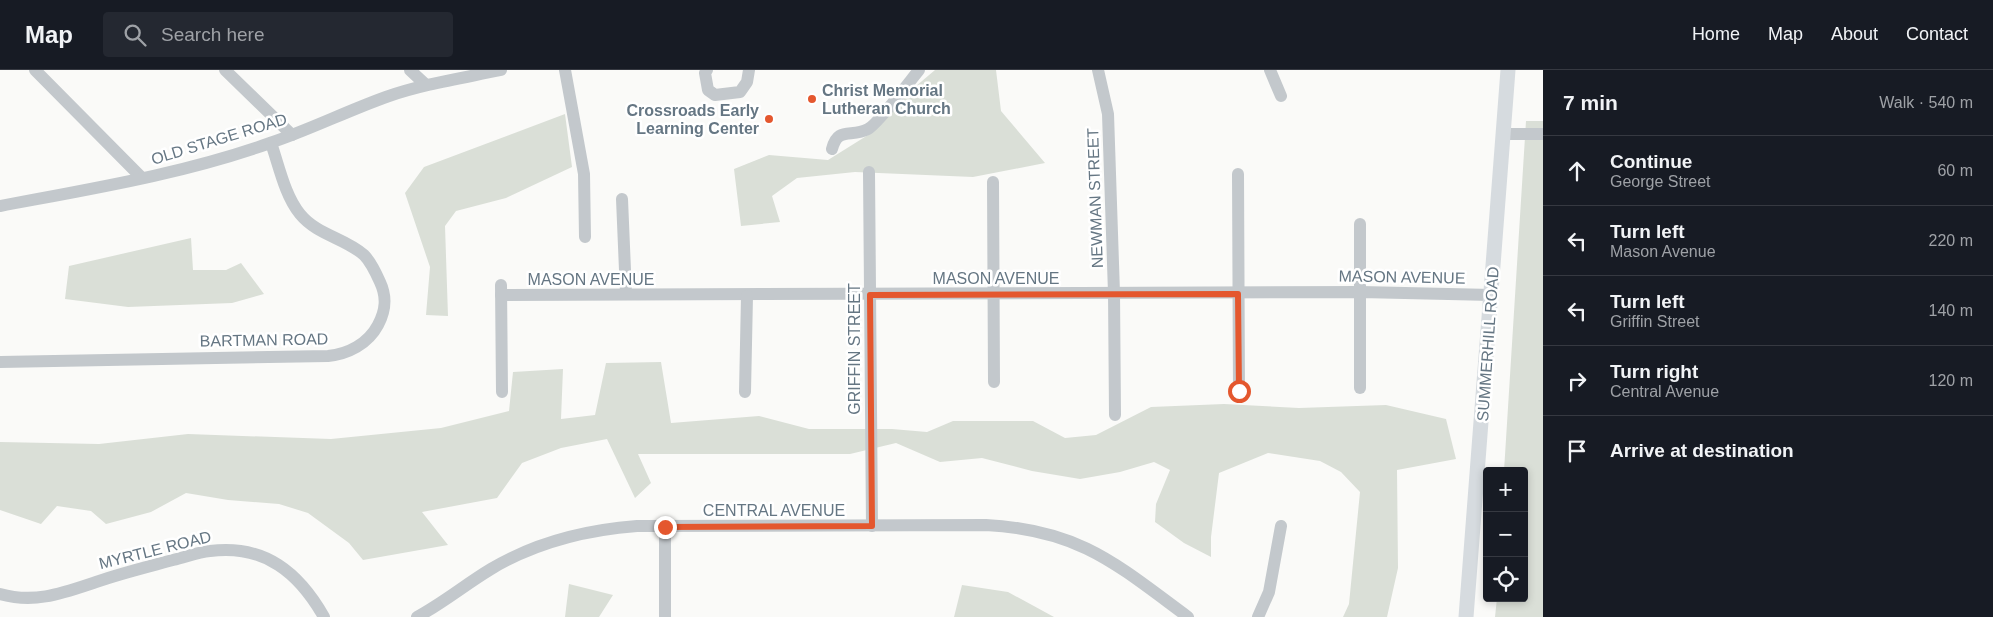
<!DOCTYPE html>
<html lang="en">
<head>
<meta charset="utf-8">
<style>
  body { margin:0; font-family:Helvetica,sans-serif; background:#242831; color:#f1f3f6 }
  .controls { position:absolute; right:15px; bottom:15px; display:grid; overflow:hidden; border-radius:5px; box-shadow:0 2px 8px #0003 }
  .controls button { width:45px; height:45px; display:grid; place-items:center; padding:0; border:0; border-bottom:1px solid #363941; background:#171b24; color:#f1f3f6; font:25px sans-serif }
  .stop { position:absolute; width:15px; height:15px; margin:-11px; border:4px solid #e4572e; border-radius:50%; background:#fff }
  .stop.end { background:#e4572e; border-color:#fff; box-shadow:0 1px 5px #0008 }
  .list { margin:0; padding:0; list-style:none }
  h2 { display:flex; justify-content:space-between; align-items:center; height:65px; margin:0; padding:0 20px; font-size:21px }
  h2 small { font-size:16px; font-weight:400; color:#9ea1a6 }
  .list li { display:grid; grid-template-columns:32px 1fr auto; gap:15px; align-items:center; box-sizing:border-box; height:70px; padding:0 20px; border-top:1px solid #363941 }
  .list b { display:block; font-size:19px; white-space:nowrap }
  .list p { margin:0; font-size:16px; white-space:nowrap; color:#9ea1a6 }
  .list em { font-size:16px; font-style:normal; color:#9ea1a6 }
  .icon { flex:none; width:28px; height:28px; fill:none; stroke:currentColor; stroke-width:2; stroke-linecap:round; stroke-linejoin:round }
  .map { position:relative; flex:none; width:1543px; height:547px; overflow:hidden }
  header { display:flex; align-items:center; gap:30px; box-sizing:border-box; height:70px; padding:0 25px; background:#171b24; border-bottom:1px solid #363941 }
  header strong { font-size:24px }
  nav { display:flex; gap:28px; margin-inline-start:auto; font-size:18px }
  .search { width:350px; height:45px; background:#242831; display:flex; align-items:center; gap:12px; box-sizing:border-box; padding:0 18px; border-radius:5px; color:#9ea1a6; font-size:19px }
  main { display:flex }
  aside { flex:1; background:#171b24 }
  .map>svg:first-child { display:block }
  .green { fill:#dadfd7 }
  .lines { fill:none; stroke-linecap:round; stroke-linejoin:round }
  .minor { stroke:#c3c8cc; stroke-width:12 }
  .major { stroke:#d6dbdf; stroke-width:15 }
  .route { stroke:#e4572e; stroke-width:6 }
  .poi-dot { fill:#e4572e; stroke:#fff; stroke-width:2 }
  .labels { text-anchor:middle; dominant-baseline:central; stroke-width:5; stroke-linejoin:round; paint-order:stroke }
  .poi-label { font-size:16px; font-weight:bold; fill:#657683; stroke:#fff; text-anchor:start }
  .street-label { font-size:16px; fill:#657683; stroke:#fff }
</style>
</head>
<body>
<header>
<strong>Map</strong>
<div class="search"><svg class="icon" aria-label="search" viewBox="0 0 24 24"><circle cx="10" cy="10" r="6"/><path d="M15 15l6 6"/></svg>Search here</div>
<nav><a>Home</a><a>Map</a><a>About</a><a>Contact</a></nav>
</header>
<main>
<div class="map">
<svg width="1543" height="547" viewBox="0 0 1543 547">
  <rect width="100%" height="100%" fill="#fafaf8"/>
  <g class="green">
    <polygon points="935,0 996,0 1001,41 1045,93 973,107 855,102 797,108 772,126 780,152 741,156 734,99 769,85 828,90 868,65 909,22"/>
    <polygon points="565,44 572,97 506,128 456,141 445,156 448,246 426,245 430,197 405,123 424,97"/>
    <polygon points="1526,51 1543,51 1543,547 1495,547 1497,528 1524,528 1524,401 1504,401"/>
    <polygon points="191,168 193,200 226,200 241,193 264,224 232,233 128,237 65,229 69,196"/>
    <polygon points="661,292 671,353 759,346 809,359 892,359 927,362 953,351 1033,351 1065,368 1096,365 1151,337 1224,334 1299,338 1386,335 1446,349 1456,389 1397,400 1398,498 1387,547 1343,547 1349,534 1360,422 1341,402 1320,391 1268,383 1219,403 1211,467 1211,487 1184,473 1155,452 1156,434 1170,400 1154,392 1120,402 1080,409 1032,401 982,388 940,392 896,373 850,384 638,384 651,413 635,428 607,369 561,378 522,393 497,428 422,442 448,475 363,490 349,473 308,443 279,434 228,430 186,423 151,442 106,454 91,441 57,436 41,454 0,440 0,372 99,374 188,364 331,369 441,358 509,341 513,302 563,299 561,349 595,345 606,293"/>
    <polygon points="569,514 613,525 599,547 565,547"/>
    <polygon points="962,515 1008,522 1054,547 954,547"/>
  </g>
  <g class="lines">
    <g class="minor">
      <polyline points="35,0 142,108"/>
      <polyline points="225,0 292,65"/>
      <polyline points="410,0 426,15"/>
      <polyline points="565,0 584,104 585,167"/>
      <polyline points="707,0 705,3 708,20 715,25 740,22 747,12 749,0"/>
      <polyline points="1098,0 1108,44 1114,223 1115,345"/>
      <polyline points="1270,0 1281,26"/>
      <polyline points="1504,64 1543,64"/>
      <path d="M832,79C838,56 851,68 868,59C877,55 910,11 919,0"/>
      <polyline points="869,102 872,456"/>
      <polyline points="1238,104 1239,321"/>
      <polyline points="993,112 994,312"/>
      <polyline points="622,129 626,224"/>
      <path d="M0,136C90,119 183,104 270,73C309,60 347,41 386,27C423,14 463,8 501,0"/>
      <polyline points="501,215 502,322"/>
      <polyline points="501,225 1361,222 1492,225"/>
      <path d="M0,292L328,286C348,284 368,274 378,255C386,240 387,227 380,212C376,203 371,192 364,185C345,168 317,165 300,144C285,126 279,96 271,73"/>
      <polyline points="1360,318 1360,154"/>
      <polyline points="745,322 747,226"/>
      <polyline points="665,457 665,547"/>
      <path d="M0,524C35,534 63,523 96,512C122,503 147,497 173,490C186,487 198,482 210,481C265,474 299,503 324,547"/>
      <path d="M417,547C443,533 466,514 491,499C536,472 585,460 637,456L986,455C1080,460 1116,494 1188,547"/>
      <polyline points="1258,547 1269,522 1281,456"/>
    </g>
    <polyline class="major" points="1466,547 1508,0"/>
  </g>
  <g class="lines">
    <polyline class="route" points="665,457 872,456 870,225 1238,224 1239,321"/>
  </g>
  <g class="poi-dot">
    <circle cx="812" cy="29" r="5"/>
    <circle cx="769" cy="49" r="5"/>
  </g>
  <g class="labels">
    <g class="poi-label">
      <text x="822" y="20">Christ Memorial<tspan x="822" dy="18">Lutheran Church</tspan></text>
      <text x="759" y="40" text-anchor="end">Crossroads Early<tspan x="759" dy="18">Learning Center</tspan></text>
    </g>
    <g class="street-label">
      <text transform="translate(219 69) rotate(-17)">OLD STAGE ROAD</text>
      <text transform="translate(1095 128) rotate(-92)">NEWMAN STREET</text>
      <text transform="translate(1402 207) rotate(1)">MASON AVENUE</text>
      <text x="996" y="208">MASON AVENUE</text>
      <text x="591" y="209">MASON AVENUE</text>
      <text transform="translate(264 270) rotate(-1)">BARTMAN ROAD</text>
      <text transform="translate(1488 274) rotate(-86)">SUMMERHILL ROAD</text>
      <text transform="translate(854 279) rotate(-90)">GRIFFIN STREET</text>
      <text x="774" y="440">CENTRAL AVENUE</text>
      <text transform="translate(155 480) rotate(-14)">MYRTLE ROAD</text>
    </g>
  </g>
</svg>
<div class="controls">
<button>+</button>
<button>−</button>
<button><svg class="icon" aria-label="locate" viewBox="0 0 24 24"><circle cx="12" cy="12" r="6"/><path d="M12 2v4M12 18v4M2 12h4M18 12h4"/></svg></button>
</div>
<div class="stop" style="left:1239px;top:321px"></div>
<div class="stop end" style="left:665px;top:457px"></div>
</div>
<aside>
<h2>7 min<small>Walk · 540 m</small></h2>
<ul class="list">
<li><svg class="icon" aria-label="ahead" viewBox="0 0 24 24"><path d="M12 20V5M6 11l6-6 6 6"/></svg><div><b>Continue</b><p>George Street</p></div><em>60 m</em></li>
<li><svg class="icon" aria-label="left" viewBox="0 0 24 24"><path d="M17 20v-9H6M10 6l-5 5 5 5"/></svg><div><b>Turn left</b><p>Mason Avenue</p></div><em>220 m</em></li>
<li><svg class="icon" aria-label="left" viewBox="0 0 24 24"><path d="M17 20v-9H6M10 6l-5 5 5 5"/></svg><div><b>Turn left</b><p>Griffin Street</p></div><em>140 m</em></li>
<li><svg class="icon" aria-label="right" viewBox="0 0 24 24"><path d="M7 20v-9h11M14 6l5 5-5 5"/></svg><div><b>Turn right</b><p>Central Avenue</p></div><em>120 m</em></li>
<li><svg class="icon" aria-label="arrive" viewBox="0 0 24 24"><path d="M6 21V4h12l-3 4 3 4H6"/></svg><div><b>Arrive at destination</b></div></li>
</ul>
</aside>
</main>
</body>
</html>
